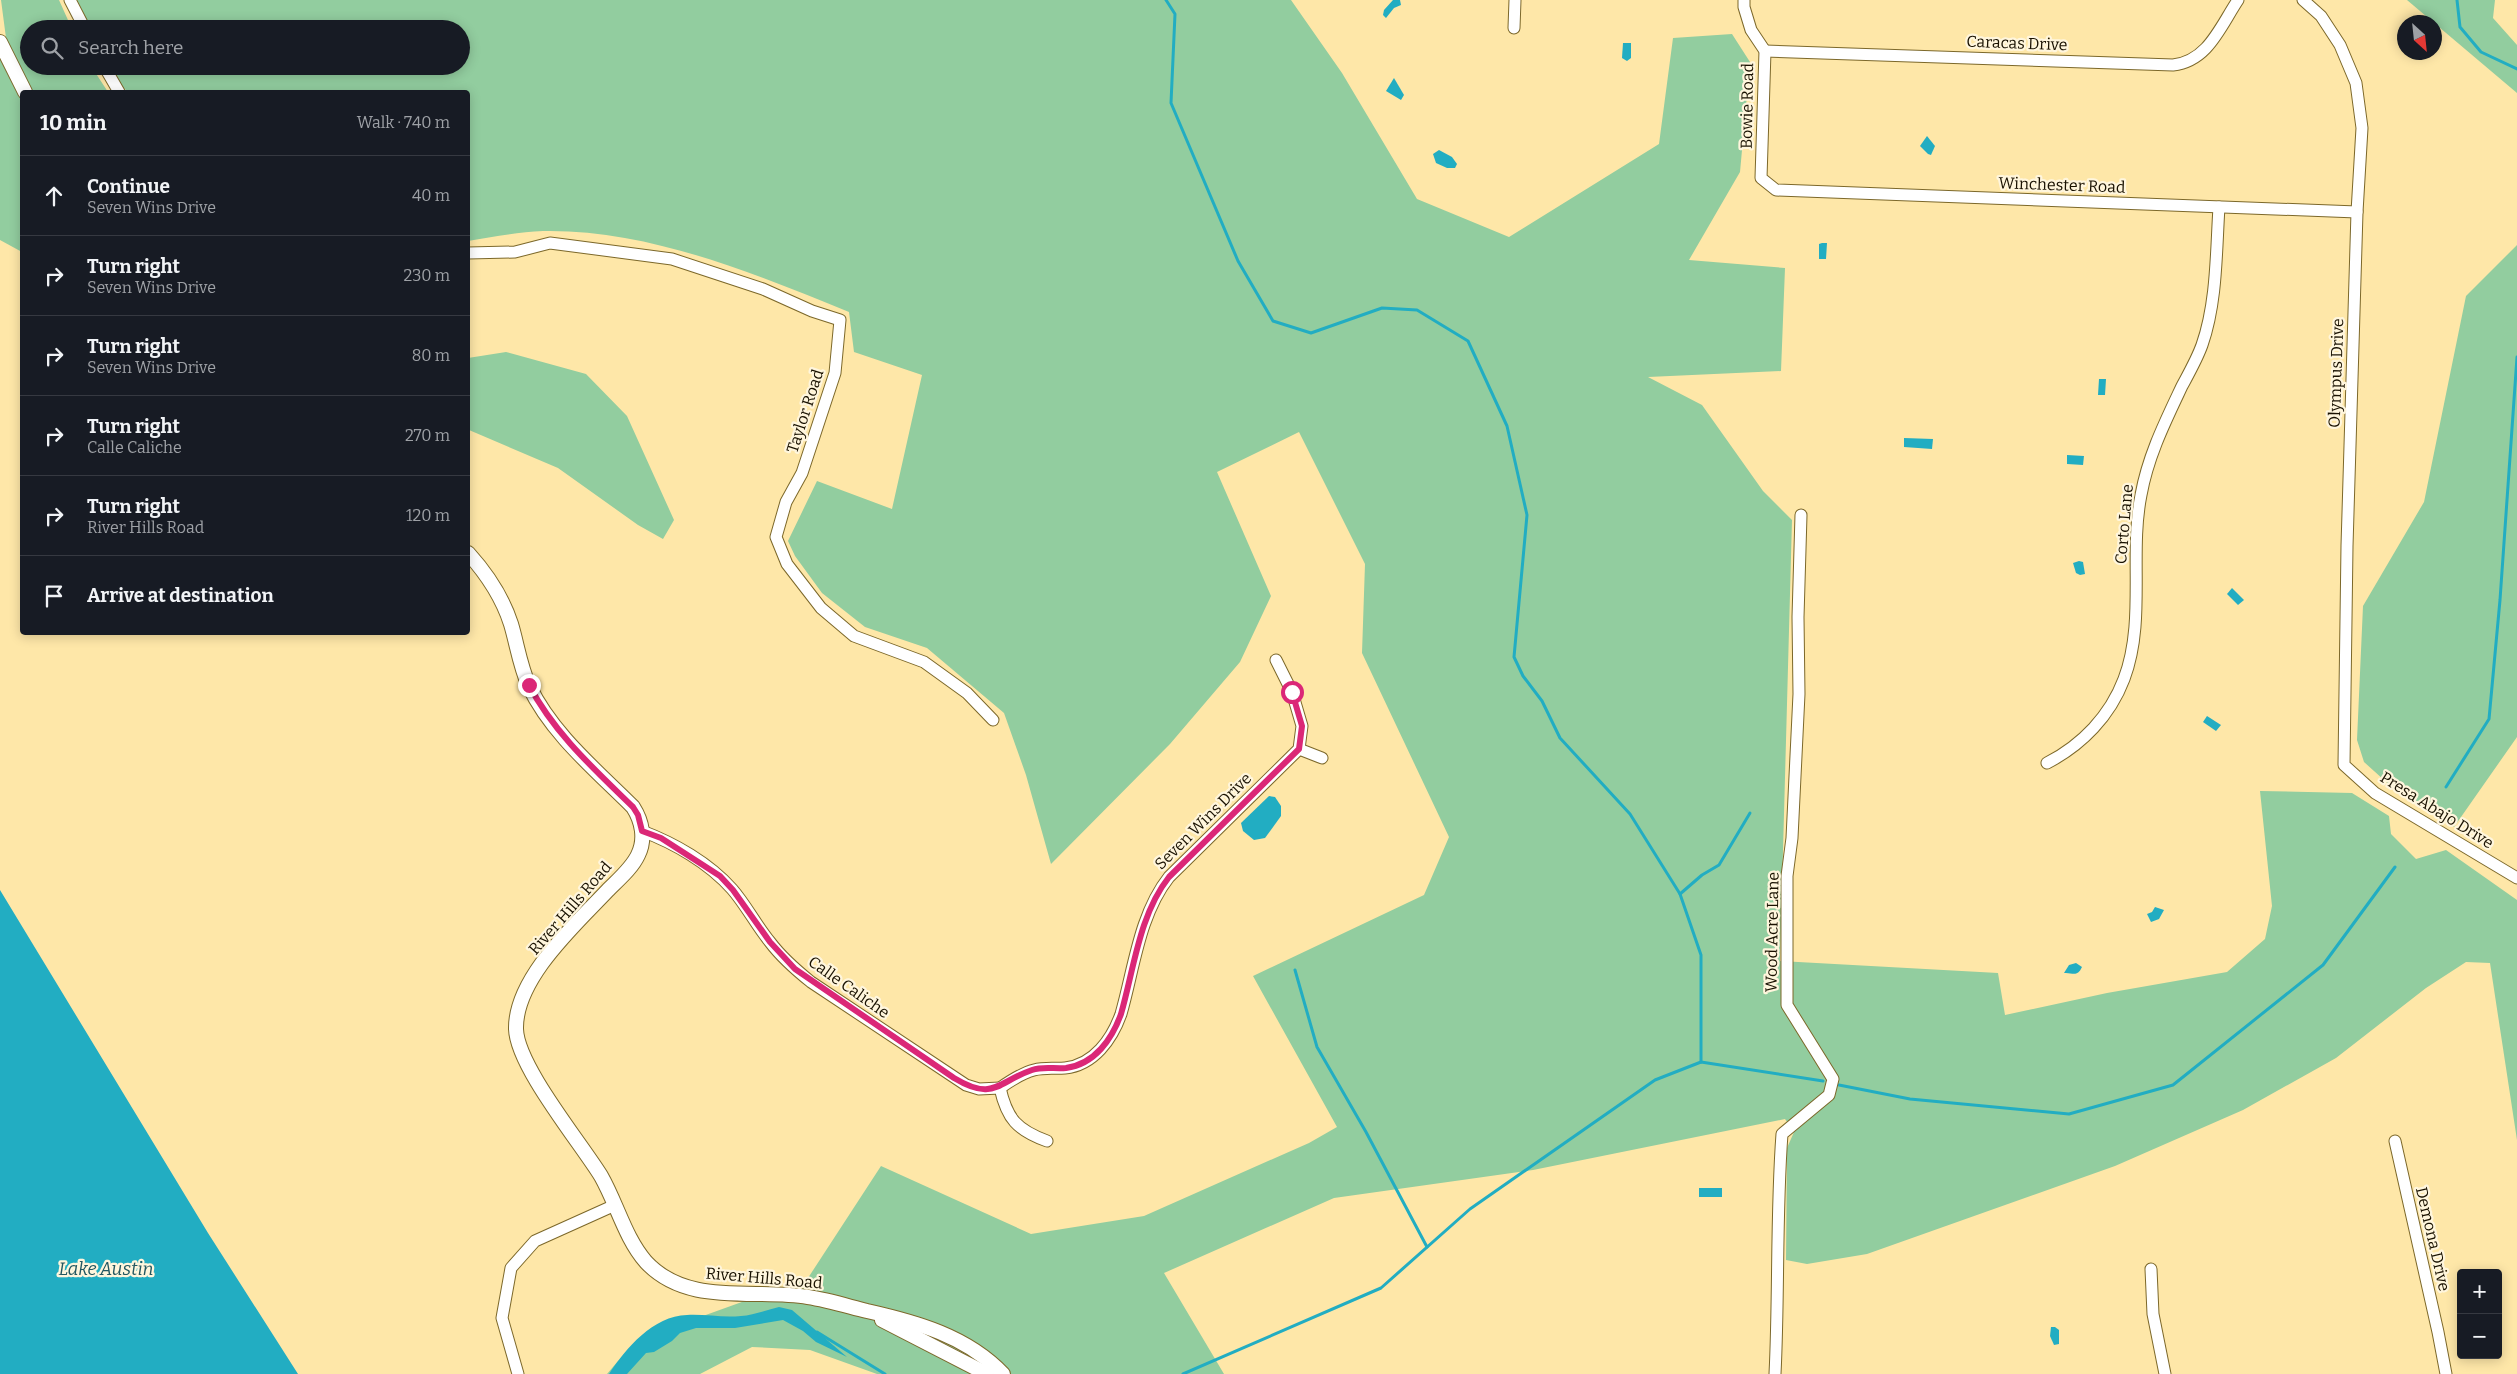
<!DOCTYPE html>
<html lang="en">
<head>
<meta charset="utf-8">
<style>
  body { margin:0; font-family:Bitter,serif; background:#242831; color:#f1f3f6 }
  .controls { position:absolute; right:15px; bottom:15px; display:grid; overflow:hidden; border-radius:5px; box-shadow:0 2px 12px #0003 }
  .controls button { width:45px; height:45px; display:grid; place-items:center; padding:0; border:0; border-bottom:1px solid #363941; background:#171b24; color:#f1f3f6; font:25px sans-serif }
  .compass { position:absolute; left:2397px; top:15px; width:45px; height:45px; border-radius:50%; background:#171b24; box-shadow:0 2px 12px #0003; rotate:153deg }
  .stop { position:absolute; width:15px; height:15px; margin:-11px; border:4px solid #db2777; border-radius:50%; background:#fff }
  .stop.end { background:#db2777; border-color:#fff; box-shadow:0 1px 5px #0008 }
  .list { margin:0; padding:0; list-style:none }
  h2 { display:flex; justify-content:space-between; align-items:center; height:65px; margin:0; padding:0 20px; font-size:21px }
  h2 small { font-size:16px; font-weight:400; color:#9ea1a6 }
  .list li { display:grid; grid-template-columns:32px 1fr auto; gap:15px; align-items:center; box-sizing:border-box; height:80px; padding:0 20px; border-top:1px solid #363941 }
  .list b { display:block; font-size:19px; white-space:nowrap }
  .list p { margin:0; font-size:16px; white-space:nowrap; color:#9ea1a6 }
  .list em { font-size:16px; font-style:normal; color:#9ea1a6 }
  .icon { flex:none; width:28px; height:28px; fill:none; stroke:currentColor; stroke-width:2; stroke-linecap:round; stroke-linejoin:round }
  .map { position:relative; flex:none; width:2517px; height:1374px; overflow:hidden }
  .search { position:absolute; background:#171b24; box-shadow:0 2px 12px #0003; left:20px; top:20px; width:450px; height:55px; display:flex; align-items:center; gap:12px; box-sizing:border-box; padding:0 18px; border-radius:28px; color:#9ea1a6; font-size:19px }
  .panel { position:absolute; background:#171b24; box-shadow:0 2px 12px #0003; left:20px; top:90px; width:450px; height:545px; border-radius:5px }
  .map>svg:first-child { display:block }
  .green { fill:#92cd9f }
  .water { fill:#22adc2 }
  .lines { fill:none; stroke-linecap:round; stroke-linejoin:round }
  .stream { stroke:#22adc2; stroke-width:3 }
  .minor-casing { stroke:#7c682a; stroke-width:13 }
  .tertiary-casing { stroke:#7c682a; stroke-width:16 }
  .minor { stroke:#fff; stroke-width:11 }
  .tertiary { stroke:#fff; stroke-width:14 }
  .route { stroke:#db2777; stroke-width:6 }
  .labels { text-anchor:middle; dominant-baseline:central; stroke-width:4.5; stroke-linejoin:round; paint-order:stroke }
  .street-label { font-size:16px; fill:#191100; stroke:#fff6dd }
  .water-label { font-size:18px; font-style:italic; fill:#235761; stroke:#fff6dd }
</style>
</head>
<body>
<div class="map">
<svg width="2517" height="1374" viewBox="0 0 2517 1374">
  <rect width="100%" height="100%" fill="#fee7a8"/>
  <g class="green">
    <polygon points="1,0 59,0 72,29 29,29 29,66 91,66 108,92 32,92 6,38"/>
    <path d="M77,0H1291L1342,73L1417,199L1509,237L1659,144L1673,38L1732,34L1750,62L1740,172L1689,260L1785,268L1781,371L1648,377L1702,405L1763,491L1792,520L1780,961L1998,973L2005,1015L2107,993L2227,972L2265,939L2272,906L2260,791L2352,793L2389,816L2391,834L2416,859L2446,850L2517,900V1140L2490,963L2466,962L2426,988L2336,1058L2243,1110L2115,1166L1867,1254L1807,1264L1786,1260L1787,1148L1794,1132L1785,1119L1533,1170L1334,1198L1164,1273L1224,1374H877L810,1350L752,1347L700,1374H607L618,1361L678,1325L808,1278L881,1166L1031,1234L1144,1216L1309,1143L1337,1127L1253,976L1424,895L1449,837L1362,653L1365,564L1299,432L1217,472L1271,596L1240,662L1170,744L1051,864L1026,775L1004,713L927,648L865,627L822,593L795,556L788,541L817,481L892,509L922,375L854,352L849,312C753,273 648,229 543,231C518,232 492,237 468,241V92H128L119,84L110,66H461V29H91Z"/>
    <polygon points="2407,0 2495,0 2493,18 2517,45 2517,93"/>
    <polygon points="0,56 22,97 22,252 0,240"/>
    <polygon points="2517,245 2517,737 2454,827 2394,789 2364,762 2357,740 2363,606 2424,502 2466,296"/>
    <polygon points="506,352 586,374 627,416 674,520 663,539 638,525 558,468 469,430 468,431 468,358"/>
  </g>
  <g class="water">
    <polygon points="1393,0 1400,0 1401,5 1394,8 1386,18 1383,15 1384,10"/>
    <polygon points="1623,43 1631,43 1631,58 1627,61 1622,58"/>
    <polygon points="1394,78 1404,95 1401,100 1386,91"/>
    <polygon points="1927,136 1935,146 1931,155 1928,154 1920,146"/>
    <polygon points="1439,150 1452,157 1457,164 1455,168 1447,168 1436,163 1433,154"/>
    <polygon points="1822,243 1827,243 1826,259 1819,259 1819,244"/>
    <polygon points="2099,379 2106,379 2105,395 2098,395"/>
    <polygon points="1904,438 1933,439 1932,449 1904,447"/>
    <polygon points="2067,455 2084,456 2083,465 2067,464"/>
    <polygon points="2079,561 2083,562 2085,574 2080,575 2076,573 2073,563"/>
    <polygon points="2232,588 2244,600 2238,605 2227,594"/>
    <polygon points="2207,716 2221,725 2216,731 2203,722"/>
    <polygon points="1269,796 1275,797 1281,806 1281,816 1265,838 1254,840 1243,831 1241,823"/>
    <polygon points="0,890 208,1233 298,1374 0,1374"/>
    <polygon points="2155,907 2164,910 2159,919 2151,922 2147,914 2152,912"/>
    <path d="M2076,963L2082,967C2077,978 2072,972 2064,973L2069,965Z"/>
    <rect x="1699" y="1188" width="23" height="9"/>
    <path d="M779,1307L792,1310L847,1357L816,1342L803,1331L783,1320L735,1328H696L680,1333L672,1341L654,1352L646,1353L627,1374H609C626,1348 653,1316 687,1315C705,1314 723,1318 741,1316C753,1315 767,1310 779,1307Z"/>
    <polygon points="2051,1327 2055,1327 2059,1330 2059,1344 2054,1345 2050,1336"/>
  </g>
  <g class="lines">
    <g class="stream">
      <polyline points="1166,0 1175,14 1171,103 1238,261 1273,321 1311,333 1382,308 1417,310 1468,341 1507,426 1527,515 1514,657 1523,676 1542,701 1560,738 1630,814 1680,894 1701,955 1701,1062"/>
      <polyline points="2457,0 2460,27 2481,52 2517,69"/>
      <polyline points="2446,787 2489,719 2500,600 2517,357"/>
      <polyline points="1680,894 1702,875 1719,865 1750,813"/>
      <polyline points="1295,970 1317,1047 1366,1132 1427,1247"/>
      <polyline points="1839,1085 1910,1099 2069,1114 2173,1085 2323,965 2395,867"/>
      <polyline points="817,1332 885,1374"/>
      <polyline points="1183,1374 1381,1288 1470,1209 1655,1080 1701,1062 1823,1081"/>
    </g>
    <g class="minor-casing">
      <g id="minor">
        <polyline points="70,0 85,29"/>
        <polyline points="1744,0 1744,7 1751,30 1765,51 1761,178 1776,190 2357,212"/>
        <polyline points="2303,0 2321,16 2340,45 2356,83 2362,128 2357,212 2347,546 2344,765 2375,793 2517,878"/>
        <polyline points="1514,28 1515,0"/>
        <path d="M1765,51L2173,65C2208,61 2220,27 2238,0"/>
        <polyline points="104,66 119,92"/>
        <polyline points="468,253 515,252 550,243 672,259 763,289 812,311 840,320 835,373 802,473 786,502 776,537 787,564 821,608 854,636 924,662 967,693 993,720"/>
        <polyline points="1299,749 1322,758"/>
        <path d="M2047,763C2082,745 2110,716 2124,679C2146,621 2129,555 2141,495C2148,456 2165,422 2182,386C2189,373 2197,359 2202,345C2217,302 2216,253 2219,207"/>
        <path d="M642,831C674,843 709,863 732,889C746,905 756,925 770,942C782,958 796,970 811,982L966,1085L979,1089L1000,1088C1007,1119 1017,1130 1047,1141"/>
        <path d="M1000,1088C1010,1081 1022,1073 1034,1070C1045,1067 1055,1069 1065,1068C1094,1065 1112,1039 1121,1014C1134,969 1139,915 1169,877L1299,749L1302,726L1292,692L1276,660"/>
        <polyline points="2395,1141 2438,1332 2446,1374"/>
        <polyline points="2151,1269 2153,1314 2165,1374"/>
        <polyline points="518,1374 502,1318 511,1268 535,1241 615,1205"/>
        <path d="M1775,1374C1779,1294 1776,1214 1782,1134L1829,1095L1833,1079L1787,1005V876L1792,838L1799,694L1798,617L1801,515"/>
      </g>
    </g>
    <g class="tertiary-casing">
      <g id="tertiary">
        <polyline points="0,42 25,92"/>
        <path d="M468,553C487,574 502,596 511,624C517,644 520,666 529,686C552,734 596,770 633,807C642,821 646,839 638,855C632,868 619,879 608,890C576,924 515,978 516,1029C517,1066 580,1142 601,1176C617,1204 625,1238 646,1262C688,1307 754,1288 808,1297C828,1300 847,1306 867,1311C916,1322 967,1336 1003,1374"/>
        <polyline points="882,1320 987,1374"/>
      </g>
    </g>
    <use href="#minor" class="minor"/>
    <use href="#tertiary" class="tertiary"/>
  </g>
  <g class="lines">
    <path class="route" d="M529,685C554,733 594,769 633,807L638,815L642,831L661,838L720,876L733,890L770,942L795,969L954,1078C994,1102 997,1082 1032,1070C1043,1066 1054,1069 1066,1068C1095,1064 1112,1039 1121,1014C1134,969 1139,915 1169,877L1299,749L1302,726L1292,692"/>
  </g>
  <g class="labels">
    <g class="street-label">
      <text transform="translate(2017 43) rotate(2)">Caracas Drive</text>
      <text transform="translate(1747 106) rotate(-89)">Bowie Road</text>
      <text transform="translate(2062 185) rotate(2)">Winchester Road</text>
      <text transform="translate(2336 373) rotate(-88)">Olympus Drive</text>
      <text transform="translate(805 411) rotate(-72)">Taylor Road</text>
      <text transform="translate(2124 524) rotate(-85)">Corto Lane</text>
      <text transform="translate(2437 810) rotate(32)">Presa Abajo Drive</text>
      <text transform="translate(1203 821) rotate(-45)">Seven Wins Drive</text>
      <text transform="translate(570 908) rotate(-49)">River Hills Road</text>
      <text transform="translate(1772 932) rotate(-89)">Wood Acre Lane</text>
      <text transform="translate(849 987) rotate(35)">Calle Caliche</text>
      <text transform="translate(2433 1239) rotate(77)">Demona Drive</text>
      <text transform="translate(764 1278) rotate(5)">River Hills Road</text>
    </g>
    <g class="water-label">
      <text x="106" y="1269">Lake Austin</text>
    </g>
  </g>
</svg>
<div class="controls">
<button>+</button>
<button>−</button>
</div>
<svg class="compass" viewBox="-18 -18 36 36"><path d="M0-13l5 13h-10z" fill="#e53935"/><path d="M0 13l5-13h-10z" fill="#9ea1a6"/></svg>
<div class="stop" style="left:1292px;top:692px"></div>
<div class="stop end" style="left:529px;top:685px"></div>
<div class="search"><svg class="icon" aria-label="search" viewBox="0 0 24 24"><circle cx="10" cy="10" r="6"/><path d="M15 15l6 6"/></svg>Search here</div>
<section class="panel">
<h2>10 min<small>Walk · 740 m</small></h2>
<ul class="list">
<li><svg class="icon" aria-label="ahead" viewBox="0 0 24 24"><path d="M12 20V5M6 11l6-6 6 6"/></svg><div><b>Continue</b><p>Seven Wins Drive</p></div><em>40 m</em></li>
<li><svg class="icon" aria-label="right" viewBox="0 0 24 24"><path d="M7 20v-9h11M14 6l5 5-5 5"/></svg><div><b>Turn right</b><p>Seven Wins Drive</p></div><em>230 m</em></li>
<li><svg class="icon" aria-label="right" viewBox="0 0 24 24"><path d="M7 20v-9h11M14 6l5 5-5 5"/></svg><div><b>Turn right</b><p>Seven Wins Drive</p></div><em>80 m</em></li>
<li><svg class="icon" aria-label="right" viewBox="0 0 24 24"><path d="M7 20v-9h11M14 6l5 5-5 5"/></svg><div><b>Turn right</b><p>Calle Caliche</p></div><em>270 m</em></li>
<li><svg class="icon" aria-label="right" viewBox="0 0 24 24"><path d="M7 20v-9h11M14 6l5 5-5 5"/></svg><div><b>Turn right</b><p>River Hills Road</p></div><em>120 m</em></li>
<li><svg class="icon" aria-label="arrive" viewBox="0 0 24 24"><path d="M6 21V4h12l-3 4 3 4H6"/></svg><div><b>Arrive at destination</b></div></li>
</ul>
</section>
</div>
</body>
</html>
